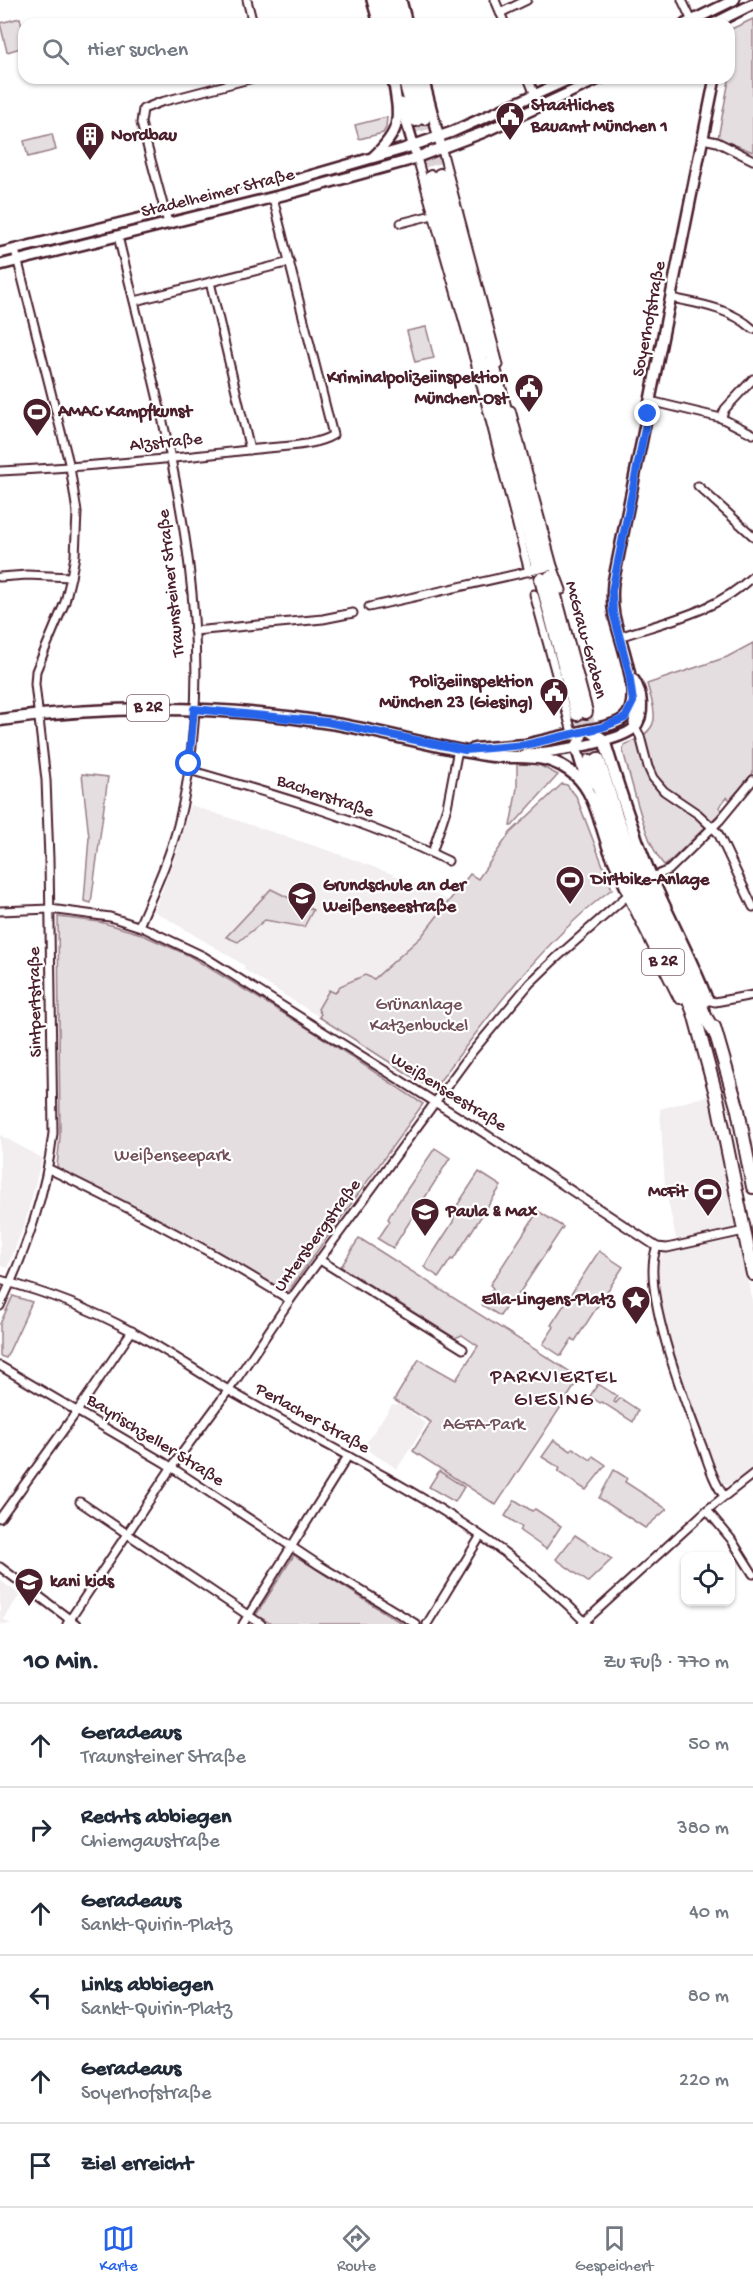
<!DOCTYPE html>
<html lang="de">
<head>
<meta charset="utf-8">
<style>
  body { margin:0; font-family:"Gochi Hand",sans-serif; background:#f6f6f7; color:#1f2937 }
  .controls { position:absolute; right:18px; bottom:18px; display:grid; overflow:hidden; border-radius:12px; box-shadow:0 2px 4px #0004 }
  .controls button { width:54px; height:54px; display:grid; place-items:center; padding:0; border:0; border-bottom:2px solid #e0e1e3; background:#fff; color:#1f2937; font:30px sans-serif }
  .stop { position:absolute; width:18px; height:18px; margin:-14px; border:4px solid #2563eb; border-radius:50%; background:#fff }
  .stop.end { background:#2563eb; border-color:#fff; box-shadow:0 2px 6px #0008 }
  .list { margin:0; padding:0; list-style:none }
  h2 { display:flex; justify-content:space-between; align-items:center; height:78px; margin:0; padding:0 24px; font-size:26px }
  h2 small { font-size:20px; font-weight:400; color:#747a83 }
  .list li { display:grid; grid-template-columns:39px 1fr auto; gap:18px; align-items:center; box-sizing:border-box; height:84px; padding:0 24px; border-top:2px solid #e0e1e3 }
  .list b { display:block; font-size:22px; white-space:nowrap }
  .list p { margin:0; font-size:20px; white-space:nowrap; color:#747a83 }
  .list em { font-size:20px; font-style:normal; color:#747a83 }
  .icon { flex:none; width:33px; height:33px; fill:none; stroke:currentColor; stroke-width:2; stroke-linecap:round; stroke-linejoin:round }
  .map { position:relative; flex:none; width:753px; height:1624px; overflow:hidden }
  .search { position:absolute; background:#fff; box-shadow:0 2px 4px #0004; left:18px; right:18px; top:18px; height:66px; display:flex; align-items:center; gap:15px; box-sizing:border-box; padding:0 21px; border-radius:18px; color:#747a83; font-size:22px }
  .sheet { height:582px; background:#fff }
  nav { display:flex; justify-content:space-around; align-items:center; box-sizing:border-box; height:84px; border-top:2px solid #e0e1e3; background:#fff; font-size:16px; color:#747a83 }
  nav a { display:grid; justify-items:center; gap:3px }
  nav .on { color:#2563eb }
  .map>svg:first-child { display:block }
  .built { fill:#f2eeef }
  .green { fill:#e5dee0; stroke:#987e86; stroke-width:1.5 }
  .lines { fill:none; stroke-linecap:round; stroke-linejoin:round }
  .highway-tunnel { stroke:#dbd2d5; stroke-width:12; stroke-dasharray:12 6; stroke-linecap:butt }
  .street-casing { stroke:#4a1f2b; stroke-width:11 }
  .secondary-casing { stroke:#4a1f2b; stroke-width:14 }
  .primary-casing { stroke:#4a1f2b; stroke-width:15 }
  .highway-casing { stroke:#4a1f2b; stroke-width:16 }
  .street { stroke:#fff; stroke-width:7 }
  .secondary { stroke:#fff; stroke-width:9 }
  .primary { stroke:#fff; stroke-width:10 }
  .highway { stroke:#fff; stroke-width:12 }
  .route { stroke:#2563eb; stroke-width:8 }
  .labels { text-anchor:middle; dominant-baseline:central; stroke-width:4.5; stroke-linejoin:round; paint-order:stroke }
  .shield { fill:#fff; stroke:#80626b; stroke-width:1.5 }
  .shield-label { font-size:16px; font-weight:bold; fill:#4a1f2b }
  .poi-label { font-size:18px; font-weight:bold; fill:#4a1f2b; stroke:#fff; text-anchor:start }
  .street-label { font-size:18px; fill:#4a1f2b; stroke:#fff }
  .park-label { font-size:18px; fill:#714f58; stroke:#fff }
  .neighbourhood-label { font-size:20px; letter-spacing:1.5px; fill:#4a1f2b; stroke:#fff }
</style>
</head>
<body>
<div class="map">
<svg width="753" height="1624" viewBox="0 0 753 1624">
  <rect width="100%" height="100%" fill="#fff"/>
  <filter id="ink" filterUnits="userSpaceOnUse"><feTurbulence type="fractalNoise" baseFrequency=".0167" numOctaves="2"/><feDisplacementMap in="SourceGraphic" scale="12" xChannelSelector="R" yChannelSelector="G"/><feConvolveMatrix kernelMatrix="1 2 1 2 8 2 1 2 1" color-interpolation-filters="sRGB"/></filter>
  <g filter="url(#ink)">
    <g class="built">
      <polygon points="190,805 333,852 392,874 450,901 421,937 374,979 365,975 340,986 319,1017 243,969 245,966 231,957 154,911 178,849"/>
      <polygon points="710,1095 736,1223 732,1229 728,1231 677,1243 665,1187 660,1109"/>
      <polygon points="0,1135 42,1158 25,1223 7,1268 0,1266"/>
      <polygon points="728,1239 736,1239 741,1245 753,1305 753,1468 747,1472 748,1474 739,1480 737,1479 729,1484 730,1486 722,1484 717,1476 677,1369 661,1304 656,1263 663,1254 728,1241"/>
      <polygon points="392,1405 401,1405 426,1424 397,1469 363,1447"/>
      <polygon points="0,1580 20,1595 3,1619 11,1624 0,1624"/>
    </g>
    <g class="green">
      <polygon points="20,18 24,35 24,47 7,52 0,23"/>
      <polygon points="753,19 753,152 718,138 730,75 729,30"/>
      <polygon points="387,117 386,128 383,133 359,139 355,125"/>
      <polygon points="52,134 56,150 28,157 24,141"/>
      <polygon points="426,327 434,358 415,362 407,331"/>
      <path d="M753,643V773L730,800L727,797L719,807L722,811L665,866C646,848 631,778 623,751L624,745C662,730 657,718 647,684L727,657Z"/>
      <polygon points="517,764 537,764 558,775 512,826 510,826 517,788"/>
      <polygon points="82,774 108,777 91,903 84,901 89,837"/>
      <path d="M562,784L567,785L576,796L612,889C543,940 484,1022 433,1090L319,1017L321,1014L318,1009L329,990L335,993L340,986L365,975L374,979L421,937L470,874L478,879L510,833Z"/>
      <polygon points="271,889 313,910 304,927 265,920 238,942 226,937"/>
      <polygon points="58,917 100,922 138,933 188,955 317,1034 423,1104 287,1293 159,1221 62,1171 57,1166 60,1137"/>
      <polygon points="435,1148 450,1158 393,1248 378,1239 390,1221 388,1219 391,1213"/>
      <polygon points="479,1172 501,1186 453,1260 451,1259 439,1277 424,1267 453,1222 456,1207"/>
      <polygon points="538,1211 563,1227 514,1301 511,1299 500,1316 482,1305 493,1288 490,1285"/>
      <polygon points="359,1238 580,1378 496,1505 413,1451 431,1422 394,1400 419,1359 456,1380 478,1346 462,1335 455,1338 341,1267"/>
      <polygon points="599,1251 623,1267 575,1341 572,1339 561,1356 543,1344 554,1327 551,1325"/>
      <polygon points="13,1296 32,1302 6,1358 0,1356 0,1324"/>
      <polygon points="598,1384 617,1396 614,1402 616,1403 620,1398 638,1410 633,1422 602,1402 600,1403 590,1396"/>
      <polygon points="554,1440 571,1451 573,1448 591,1460 593,1456 606,1465 586,1490 558,1472 560,1468 542,1457"/>
      <polygon points="614,1470 627,1478 625,1482 667,1509 645,1528 599,1498"/>
      <polygon points="439,1471 464,1487 455,1502 429,1487"/>
      <polygon points="515,1500 532,1511 535,1509 561,1526 546,1549 520,1531 522,1527 505,1516"/>
      <polygon points="575,1535 612,1559 588,1582 556,1559"/>
      <polygon points="294,1555 403,1624 271,1624 256,1615"/>
    </g>
    <g class="lines">
      <g class="highway-tunnel">
        <polyline points="424,118 440,175"/>
        <polyline points="416,120 431,177"/>
        <polyline points="586,712 598,759"/>
        <polyline points="577,714 590,761"/>
      </g>
      <g class="street-casing">
        <g id="street">
          <polyline points="247,0 253,24"/>
          <polyline points="495,0 505,24"/>
          <polyline points="682,0 692,21"/>
          <polyline points="500,13 527,0"/>
          <polyline points="528,78 535,95"/>
          <polyline points="703,139 717,142 753,160"/>
          <polyline points="442,150 499,365"/>
          <polyline points="417,158 474,358 529,572"/>
          <polyline points="168,223 141,123 143,109 161,102 253,78"/>
          <polyline points="401,223 456,209"/>
          <path d="M118,236C163,426 228,628 178,825C169,860 153,893 139,926"/>
          <polyline points="210,282 250,450"/>
          <path d="M671,298C700,304 730,308 753,329"/>
          <polyline points="135,301 290,262"/>
          <polyline points="474,358 495,352"/>
          <polyline points="650,401 721,418 753,434"/>
          <polyline points="511,410 553,566 562,590"/>
          <polyline points="721,418 725,409 753,379"/>
          <path d="M0,471C86,467 172,459 257,449C280,446 313,447 333,435L273,198"/>
          <polyline points="508,484 530,478"/>
          <polyline points="698,486 753,536"/>
          <polyline points="0,577 27,575 71,577"/>
          <polyline points="534,594 573,736"/>
          <polyline points="369,607 553,566"/>
          <polyline points="194,631 323,619 353,613"/>
          <path d="M619,637C667,621 716,612 753,576"/>
          <polyline points="633,702 635,708 633,723 640,736 648,767 653,778 664,791 698,814 718,833 753,907"/>
          <path d="M189,770C277,795 366,821 448,861"/>
          <polyline points="432,853 447,807 458,749"/>
          <polyline points="652,877 669,870 720,820 753,780"/>
          <polyline points="0,911 50,909 110,917 144,928 203,956 484,1133 657,1247 667,1248 744,1231"/>
          <polyline points="707,1000 715,1002 753,995"/>
          <path d="M49,1169C132,1209 212,1251 290,1300"/>
          <path d="M657,1247C639,1286 686,1405 702,1446C708,1462 713,1481 724,1496"/>
          <polyline points="320,1260 463,1349"/>
          <path d="M0,1280C45,1292 89,1308 131,1331C172,1353 210,1381 251,1403C367,1468 494,1527 587,1624"/>
          <path d="M0,1306C26,1250 46,1194 53,1133L49,859L46,780L35,684L36,671L65,602L71,577L75,556L77,512L70,467L15,250"/>
          <polyline points="0,1366 165,1463 319,1565 416,1624"/>
          <polyline points="80,1502 261,1624"/>
          <polyline points="707,1510 731,1539 753,1574"/>
          <polyline points="0,1518 78,1410 132,1331"/>
          <polyline points="0,1567 76,1624"/>
          <polyline points="67,1624 171,1468 236,1380 290,1300 472,1052 530,983 555,959 629,894"/>
          <polyline points="243,1624 348,1456"/>
          <polyline points="427,1624 480,1537"/>
          <polyline points="582,1624 707,1510 753,1474"/>
        </g>
      </g>
      <g class="secondary-casing">
        <g id="secondary">
          <polyline points="372,0 379,24"/>
          <polyline points="401,0 407,24"/>
          <polyline points="685,24 734,0"/>
          <polyline points="713,24 753,4"/>
          <polyline points="423,78 440,142"/>
          <polyline points="401,103 415,151"/>
          <path d="M373,157C404,128 399,117 393,78"/>
          <polyline points="0,253 299,179 403,149 452,132 572,78"/>
          <polyline points="0,265 295,192 407,161 484,132 601,78"/>
          <path d="M589,730C600,727 615,726 624,718C645,700 619,640 614,615C612,604 612,594 613,583L715,78"/>
          <polyline points="584,731 576,747 588,787"/>
          <path d="M526,755C550,751 616,744 634,728C646,716 642,692 634,680"/>
        </g>
      </g>
      <g class="primary-casing">
        <g id="primary">
          <path d="M0,720C110,705 220,705 330,723C382,731 433,747 485,755C521,761 544,749 575,775C595,792 600,825 609,849C615,864 623,879 629,894"/>
          <path d="M474,749L525,745L589,730L604,740C618,786 632,830 650,874C668,917 691,957 707,1000"/>
        </g>
      </g>
      <g class="highway-casing">
        <g id="highway">
          <polyline points="382,0 389,24"/>
          <polyline points="392,0 398,24"/>
          <polyline points="404,78 416,120"/>
          <polyline points="413,78 424,118"/>
          <polyline points="440,175 448,204"/>
          <polyline points="431,177 439,206"/>
          <polyline points="451,217 488,348"/>
          <polyline points="442,219 480,350"/>
          <polyline points="492,361 522,473"/>
          <polyline points="483,363 513,476"/>
          <polyline points="525,486 545,562"/>
          <polyline points="516,489 537,564"/>
          <polyline points="550,577 586,712"/>
          <polyline points="541,579 577,714"/>
          <polyline points="598,759 617,818 638,871 687,972 705,1016 716,1035"/>
          <polyline points="590,761 619,848 638,892 681,979 694,1013 717,1098 753,1274"/>
          <polyline points="629,894 680,997"/>
          <polyline points="714,1027 738,1110 753,1187"/>
        </g>
      </g>
      <use href="#street" class="street"/>
      <use href="#secondary" class="secondary"/>
      <use href="#primary" class="primary"/>
      <use href="#highway" class="highway"/>
    </g>
  </g>
  <g class="lines" filter="url(#ink)">
    <polyline class="route" points="189,764 194,709 327,722 465,750 525,745 603,727 625,718 633,702 629,673 613,612 612,591 648,414"/>
  </g>
  <defs>
    <g id="civic-pin" transform="scale(1.5)"><path d="M0 17L-7.5 6A9.5 9.5 0 1 1 7.5 6Z" fill="#4a1f2b" stroke="#fff"/><path d="M-.6-6.5H3V-4.5H.6V-3L4-1V1h2V6H-6V1h2V-1L-.6-3ZM-1.2 2.5V6h2.4V2.5Z" fill="#fff"/></g>
    <g id="building-pin" transform="scale(1.5)"><path d="M0 17L-7.5 6A9.5 9.5 0 1 1 7.5 6Z" fill="#4a1f2b" stroke="#fff"/><path d="M-4-6H4V6H1V3H-1V6H-4ZM-2.5-4.3h1.7v1.8h-1.7ZM.8-4.3h1.7v1.8H.8ZM-2.5-1h1.7V.8h-1.7ZM.8-1h1.7V.8H.8Z" fill="#fff"/></g>
    <g id="stadium-pin" transform="scale(1.5)"><path d="M0 17L-7.5 6A9.5 9.5 0 1 1 7.5 6Z" fill="#4a1f2b" stroke="#fff"/><path d="M0-5a6.5 5 0 1 0 0 10a6.5 5 0 1 0 0-10ZM-3.5-1.8h7v3.6h-7Z" fill="#fff"/></g>
    <g id="school-pin" transform="scale(1.5)"><path d="M0 17L-7.5 6A9.5 9.5 0 1 1 7.5 6Z" fill="#4a1f2b" stroke="#fff"/><path d="M0-5L7-2L0 1L-7-2ZM-4 1L0 2.5L4 1V4Q0 6-4 4Z" fill="#fff"/></g>
    <g id="sight-pin" transform="scale(1.5)"><path d="M0 17L-7.5 6A9.5 9.5 0 1 1 7.5 6Z" fill="#4a1f2b" stroke="#fff"/><path d="M0-6L1.8-2.2L6-1.7L2.9 1.2L3.7 5.4L0 3.3L-3.7 5.4L-2.9 1.2L-6-1.7L-1.8-2.2Z" fill="#fff"/></g>
  </defs>
  <g fill-rule="evenodd">
    <use href="#civic-pin" x="510" y="116"/>
    <use href="#building-pin" x="90" y="136"/>
    <use href="#civic-pin" x="529" y="388"/>
    <use href="#stadium-pin" x="37" y="412"/>
    <use href="#civic-pin" x="554" y="692"/>
    <use href="#stadium-pin" x="570" y="880"/>
    <use href="#school-pin" x="302" y="896"/>
    <use href="#stadium-pin" x="708" y="1192"/>
    <use href="#school-pin" x="425" y="1212"/>
    <use href="#sight-pin" x="636" y="1300"/>
    <use href="#school-pin" x="29" y="1582"/>
  </g>
  <g class="labels">
    <g class="shield">
      <rect x="127" y="695" width="42" height="26" rx="4.5"/>
      <rect x="642" y="949" width="42" height="26" rx="4.5"/>
    </g>
    <g class="shield-label">
      <text x="148" y="708">B 2R</text>
      <text x="663" y="962">B 2R</text>
    </g>
    <g class="poi-label">
      <text x="531" y="106">Staatliches<tspan x="531" dy="21">Bauamt München 1</tspan></text>
      <text x="111" y="136">Nordbau</text>
      <text x="508" y="378" text-anchor="end">Kriminalpolizeiinspektion<tspan x="508" dy="21">München-Ost</tspan></text>
      <text x="58" y="412">AMAC Kampfkunst</text>
      <text x="533" y="682" text-anchor="end">Polizeiinspektion<tspan x="533" dy="21">München 23 (Giesing)</tspan></text>
      <text x="591" y="880">Dirtbike-Anlage</text>
      <text x="323" y="886">Grundschule an der<tspan x="323" dy="21">Weißenseestraße</tspan></text>
      <text x="687" y="1192" text-anchor="end">McFit</text>
      <text x="446" y="1212">Paula &amp; Max</text>
      <text x="615" y="1300" text-anchor="end">Ella-Lingens-Platz</text>
      <text x="50" y="1582">kani kids</text>
    </g>
    <g class="street-label">
      <text transform="translate(218 194) rotate(-14)">Stadelheimer Straße</text>
      <text transform="translate(650 319) rotate(-79)">Soyerhofstraße</text>
      <text transform="translate(166 443) rotate(-5)">Alzstraße</text>
      <text transform="translate(172 583) rotate(-96)">Traunsteiner Straße</text>
      <text transform="translate(585 640) rotate(75)">McGraw-Graben</text>
      <text transform="translate(325 797) rotate(19)">Bacherstraße</text>
      <text transform="translate(36 1002) rotate(-91)">Sintpertstraße</text>
      <text transform="translate(448 1093) rotate(32)">Weißenseestraße</text>
      <text transform="translate(318 1236) rotate(-54)">Untersbergstraße</text>
      <text transform="translate(312 1419) rotate(29)">Perlacher Straße</text>
      <text transform="translate(155 1441) rotate(32)">Bayrischzeller Straße</text>
    </g>
    <g class="park-label">
      <text x="419" y="1005">Grünanlage<tspan x="419" dy="21">Katzenbuckel</tspan></text>
      <text x="172" y="1156">Weißenseepark</text>
      <text x="484" y="1425">AGFA-Park</text>
    </g>
    <g class="neighbourhood-label">
      <text x="554" y="1378">PARKVIERTEL<tspan x="554" dy="23">GIESING</tspan></text>
    </g>
  </g>
</svg>
<div class="controls">
<button><svg class="icon" aria-label="locate" viewBox="0 0 24 24"><circle cx="12" cy="12" r="6"/><path d="M12 2v4M12 18v4M2 12h4M18 12h4"/></svg></button>
</div>
<div class="stop" style="left:189px;top:764px"></div>
<div class="stop end" style="left:648px;top:414px"></div>
<div class="search"><svg class="icon" aria-label="search" viewBox="0 0 24 24"><circle cx="10" cy="10" r="6"/><path d="M15 15l6 6"/></svg>Hier suchen</div>
</div>
<section class="sheet">
<h2>10 Min.<small>Zu Fuß · 770 m</small></h2>
<ul class="list">
<li><svg class="icon" aria-label="ahead" viewBox="0 0 24 24"><path d="M12 20V5M6 11l6-6 6 6"/></svg><div><b>Geradeaus</b><p>Traunsteiner Straße</p></div><em>50 m</em></li>
<li><svg class="icon" aria-label="right" viewBox="0 0 24 24"><path d="M7 20v-9h11M14 6l5 5-5 5"/></svg><div><b>Rechts abbiegen</b><p>Chiemgaustraße</p></div><em>380 m</em></li>
<li><svg class="icon" aria-label="ahead" viewBox="0 0 24 24"><path d="M12 20V5M6 11l6-6 6 6"/></svg><div><b>Geradeaus</b><p>Sankt-Quirin-Platz</p></div><em>40 m</em></li>
<li><svg class="icon" aria-label="left" viewBox="0 0 24 24"><path d="M17 20v-9H6M10 6l-5 5 5 5"/></svg><div><b>Links abbiegen</b><p>Sankt-Quirin-Platz</p></div><em>80 m</em></li>
<li><svg class="icon" aria-label="ahead" viewBox="0 0 24 24"><path d="M12 20V5M6 11l6-6 6 6"/></svg><div><b>Geradeaus</b><p>Soyerhofstraße</p></div><em>220 m</em></li>
<li><svg class="icon" aria-label="arrive" viewBox="0 0 24 24"><path d="M6 21V4h12l-3 4 3 4H6"/></svg><div><b>Ziel erreicht</b></div></li>
</ul>
</section>
<nav>
<a class="on"><svg class="icon" aria-label="map" viewBox="0 0 24 24"><path d="M3 6l6-2 6 2 6-2v14l-6 2-6-2-6 2zM9 4v14M15 6v14"/></svg>Karte</a>
<a><svg class="icon" aria-label="directions" viewBox="0 0 24 24"><path d="M12 3l9 9-9 9-9-9zM9 14v-3h6M13 9l2 2-2 2"/></svg>Route</a>
<a><svg class="icon" aria-label="saved" viewBox="0 0 24 24"><path d="M7 4h10v16l-5-4-5 4z"/></svg>Gespeichert</a>
</nav>
</body>
</html>
